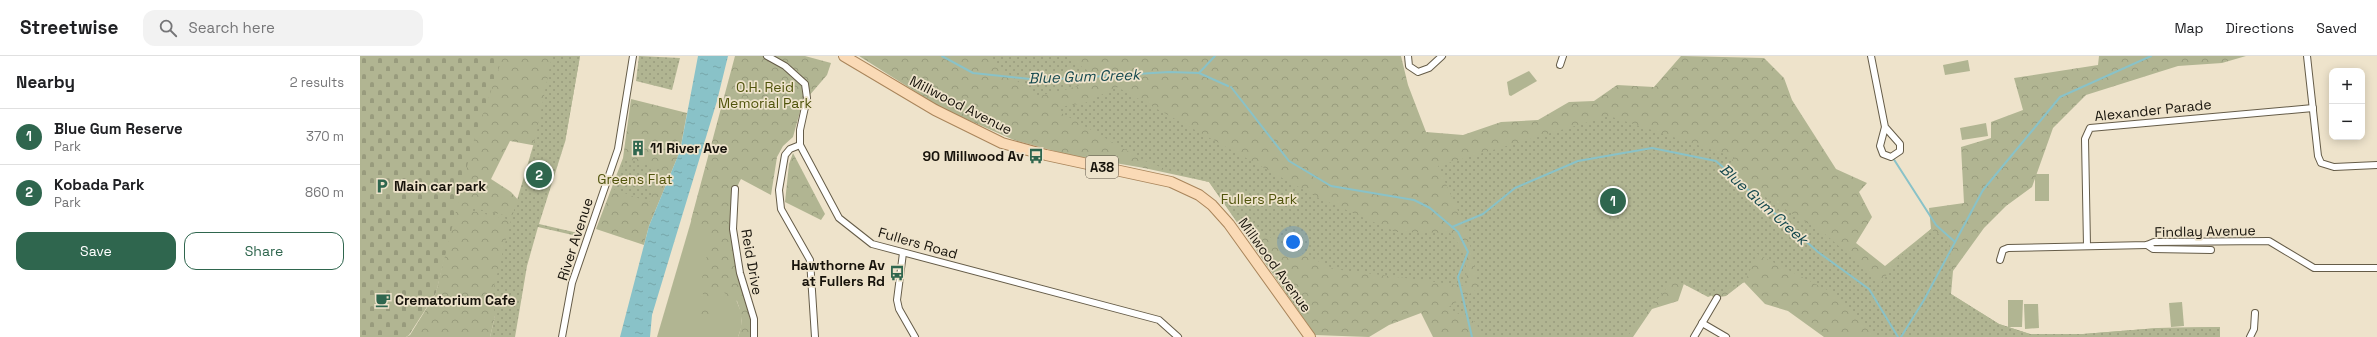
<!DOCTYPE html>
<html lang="en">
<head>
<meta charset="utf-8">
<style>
  body { margin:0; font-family:"Space Grotesk",sans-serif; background:#f2f2f2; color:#202124 }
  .controls { position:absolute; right:12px; top:12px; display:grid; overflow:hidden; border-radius:8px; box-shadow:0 2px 10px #0003 }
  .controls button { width:36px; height:36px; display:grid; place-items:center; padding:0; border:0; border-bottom:1px solid #e0e0e0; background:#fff; color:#202124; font:20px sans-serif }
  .you { position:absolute; left:933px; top:186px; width:14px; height:14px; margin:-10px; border:3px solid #fff; border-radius:50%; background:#1a73e8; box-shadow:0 0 0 6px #1a73e833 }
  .badge { display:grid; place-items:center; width:26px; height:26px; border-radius:50%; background:#2f664e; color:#fff; font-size:13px; font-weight:700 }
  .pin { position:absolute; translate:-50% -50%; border:2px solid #fff; box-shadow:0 1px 4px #0006 }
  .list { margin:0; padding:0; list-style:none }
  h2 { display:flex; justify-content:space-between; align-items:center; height:52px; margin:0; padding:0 16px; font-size:17px }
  h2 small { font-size:13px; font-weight:400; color:#757577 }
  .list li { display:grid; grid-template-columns:26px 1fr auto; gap:12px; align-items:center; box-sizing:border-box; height:56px; padding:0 16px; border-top:1px solid #e0e0e0 }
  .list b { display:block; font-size:15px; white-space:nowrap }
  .list p { margin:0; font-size:13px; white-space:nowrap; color:#757577 }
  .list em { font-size:13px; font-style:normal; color:#757577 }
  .actions { display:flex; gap:8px; padding:12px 16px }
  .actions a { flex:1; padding:9px 0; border:1px solid #2f664e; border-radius:12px; text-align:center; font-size:14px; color:#2f664e }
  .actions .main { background:#2f664e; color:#fff }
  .icon { flex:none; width:22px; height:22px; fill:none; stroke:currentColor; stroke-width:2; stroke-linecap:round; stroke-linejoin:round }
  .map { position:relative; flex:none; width:2017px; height:281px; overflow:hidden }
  header { display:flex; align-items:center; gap:24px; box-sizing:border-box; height:56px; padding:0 20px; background:#fff; border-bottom:1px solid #e0e0e0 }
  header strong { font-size:19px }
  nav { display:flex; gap:22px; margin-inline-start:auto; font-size:14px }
  .search { width:280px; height:36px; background:#f2f2f2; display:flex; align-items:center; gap:10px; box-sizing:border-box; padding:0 14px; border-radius:12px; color:#757577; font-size:15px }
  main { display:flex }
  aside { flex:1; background:#fff }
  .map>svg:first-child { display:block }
  .green { fill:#b1b592 }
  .forest { fill:url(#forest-crowns) }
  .cemetery { fill:url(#cemetery-stones) }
  .park { fill:url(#park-dots) }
  .water { fill:url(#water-ripples) }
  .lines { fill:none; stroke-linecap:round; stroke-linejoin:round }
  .stream { stroke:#89c2c8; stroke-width:2 }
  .street-casing { stroke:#655c48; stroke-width:8 }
  .primary-casing { stroke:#a9855b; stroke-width:12 }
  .street { stroke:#fff; stroke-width:6 }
  .primary { stroke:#fadab6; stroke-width:10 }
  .labels { text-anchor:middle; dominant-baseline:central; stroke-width:3.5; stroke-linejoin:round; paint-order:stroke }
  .shield { fill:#eee3cb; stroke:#585145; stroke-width:1 }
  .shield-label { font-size:13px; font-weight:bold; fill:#17130b }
  .park-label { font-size:14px; fill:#50540c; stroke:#eee3cb }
  .street-label { font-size:14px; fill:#17130b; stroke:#eee3cb }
  .poi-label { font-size:14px; font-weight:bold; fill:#17130b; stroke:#eee3cb; text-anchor:start }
  .water-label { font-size:15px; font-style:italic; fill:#16494f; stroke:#eee3cb }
</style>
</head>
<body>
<header>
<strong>Streetwise</strong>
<div class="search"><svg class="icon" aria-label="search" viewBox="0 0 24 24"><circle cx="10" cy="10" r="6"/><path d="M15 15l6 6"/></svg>Search here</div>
<nav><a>Map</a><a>Directions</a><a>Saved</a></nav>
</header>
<main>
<aside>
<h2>Nearby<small>2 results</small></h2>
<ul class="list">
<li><span class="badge">1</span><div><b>Blue Gum Reserve</b><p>Park</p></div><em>370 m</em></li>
<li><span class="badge">2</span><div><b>Kobada Park</b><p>Park</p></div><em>860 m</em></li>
</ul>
<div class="actions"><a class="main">Save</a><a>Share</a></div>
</aside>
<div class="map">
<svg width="2017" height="281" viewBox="0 0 2017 281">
  <defs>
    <pattern id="forest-crowns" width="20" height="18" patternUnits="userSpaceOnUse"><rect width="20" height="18" fill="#b1b592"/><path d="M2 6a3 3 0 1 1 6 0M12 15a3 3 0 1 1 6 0" fill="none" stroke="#989b7d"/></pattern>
    <pattern id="cemetery-stones" width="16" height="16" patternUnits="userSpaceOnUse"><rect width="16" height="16" fill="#b1b592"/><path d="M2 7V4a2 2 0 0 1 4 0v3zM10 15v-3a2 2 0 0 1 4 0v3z" fill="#989b7d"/></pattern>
    <pattern id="park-dots" width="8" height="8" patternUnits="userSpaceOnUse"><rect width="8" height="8" fill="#b1b592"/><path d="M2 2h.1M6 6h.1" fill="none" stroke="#989b7d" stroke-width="1.8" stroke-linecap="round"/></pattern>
    <pattern id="water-ripples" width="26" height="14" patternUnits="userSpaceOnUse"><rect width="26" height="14" fill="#89c2c8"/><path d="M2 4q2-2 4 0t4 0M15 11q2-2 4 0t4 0" fill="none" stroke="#76a6aa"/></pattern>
  </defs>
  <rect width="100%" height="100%" fill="#eee3cb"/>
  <g class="green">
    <polygon points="1608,4 1610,15 1585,19 1583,9"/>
    <polygon points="1169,15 1177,25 1151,40 1149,39 1147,26"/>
    <polygon points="1626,67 1628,80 1602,84 1600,72"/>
    <rect x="1675" y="118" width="14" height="27"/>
    <polygon points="337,145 381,256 381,272 378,281 297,281"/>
    <polygon points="1648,244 1663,244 1662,271 1648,271"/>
    <polygon points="1822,246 1824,270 1811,271 1809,247"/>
    <polygon points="1664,248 1678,248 1679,272 1665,273"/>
  </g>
  <g class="forest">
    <polygon points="104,0 220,0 205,86 194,93 150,85 131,123 151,136 177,165 135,260 130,281 46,281 50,279 76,237 89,179"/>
    <path d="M375,0H445L471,7L467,19L442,48L433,81L423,90L417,101L411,139L381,123C361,155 387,244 394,281H378C383,268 382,258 377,245L369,242L361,233L351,239C349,249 350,264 345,272L339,258L344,245L341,227L350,185L331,164Z"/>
    <polygon points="499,0 1041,0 1048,29 1066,76 1103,79 1141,66 1178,64 1209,46 1234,45 1257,29 1294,31 1321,0 1404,2 1424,22 1432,44 1476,113 1507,127 1499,136 1512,161 1496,187 1525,210 1571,173 1569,152 1604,147 1601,91 1631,82 1631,66 1663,54 1654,22 1738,9 1739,0 1886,0 1862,7 1818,10 1726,39 1693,72 1672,131 1646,150 1624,172 1593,215 1591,238 1639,268 1670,278 1723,278 1798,272 1860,271 1860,281 1464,281 1428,255 1405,248 1384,226 1366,240 1354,242 1328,216 1318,245 1292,253 1273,281 1073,281 1061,257 1029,269 1009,281 955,279 849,126 784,112 709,99 654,84 583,53"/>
    <polygon points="271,43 327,57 320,95 289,170 284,189 236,173 263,102"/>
    <polygon points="433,97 465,158 461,164 425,146 429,108"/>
  </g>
  <polygon class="cemetery" points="0,0 143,0 112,90 76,237 49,279 46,281 0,281"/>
  <g class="park">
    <polygon points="192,0 220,0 205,86 179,168 218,177 217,180 178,171 167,210 155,281 130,281 135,260 132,238 151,164 112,155 113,152 152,161 176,80"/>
    <polygon points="279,0 320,2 312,34 276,25"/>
    <polygon points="626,0 706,0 740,23 698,36 676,40"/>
    <path d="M757,31L957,141L1036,176L1090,177C1107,197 1106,204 1107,230L974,213L877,165L849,126L818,118L785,105L693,52L725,47Z"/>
    <polygon points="1249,60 1374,101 1365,116 1465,178 1521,227 1538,202 1571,173 1590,185 1591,238 1639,268 1670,278 1723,278 1798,272 1860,271 1860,281 1515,281 1475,238 1397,198 1385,226 1348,241 1314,223 1267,281 1120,281 1117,267 1087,252 1119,232 1107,175 1078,110"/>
    <polygon points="265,102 299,113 289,146 253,133"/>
  </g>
  <polygon class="water" points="338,0 368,0 357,45 292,259 290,281 260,281 289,170 320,95"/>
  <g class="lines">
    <g class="stream">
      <polyline points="582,0 613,17 680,24 809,16 839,17 868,30"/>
      <polyline points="839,17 855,0"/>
      <polyline points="871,31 929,105 971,130 1054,144 1070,152 1098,176 1108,196 1098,221 1112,281"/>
      <polyline points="1533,102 1576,169 1595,186"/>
      <polyline points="1092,171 1123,158 1155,132 1218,105 1292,92 1356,105 1458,196 1509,233 1538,281"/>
      <polyline points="1541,281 1564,244 1623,134 1700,41 1791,0"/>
    </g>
    <g class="street-casing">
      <g id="street">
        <polyline points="407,0 425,10 445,28 447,42 440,74 440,89 479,162 512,188 799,264 818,281"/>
        <polyline points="1048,0 1049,10 1058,16 1069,12 1082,0"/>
        <polyline points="1511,0 1525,71 1520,90 1523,98 1531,101 1540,95 1540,88 1525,71"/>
        <polyline points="1947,0 1958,100 1961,107 1974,111 2017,109"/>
        <polyline points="1200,9 1203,0"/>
        <polyline points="440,89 430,93 425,99 419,134 421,153 450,204 455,281"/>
        <polyline points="375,133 373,173 380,217 394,263 394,281"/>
        <polyline points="1787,189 1793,193 1851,194"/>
        <polyline points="1727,190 1725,83 1730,72 1953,52"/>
        <polyline points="543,197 537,244 539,253 555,281"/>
        <polyline points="1640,204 1643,194 1648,192 1787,189 1794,186 1909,185 1954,212 2017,212"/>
        <polyline points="1342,267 1366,281"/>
        <polyline points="202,281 212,227 258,93 273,0"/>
        <polyline points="1334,281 1357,242"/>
        <polyline points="1890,281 1894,273 1895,257"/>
      </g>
    </g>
    <g class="primary-casing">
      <polyline id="primary" points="484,0 575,54 642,87 686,99 811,126 839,139 852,149 869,168 950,281"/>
    </g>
    <use href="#street" class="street"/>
    <use href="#primary" class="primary"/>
  </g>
  <defs>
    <g id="building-bare" transform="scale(1.2)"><path d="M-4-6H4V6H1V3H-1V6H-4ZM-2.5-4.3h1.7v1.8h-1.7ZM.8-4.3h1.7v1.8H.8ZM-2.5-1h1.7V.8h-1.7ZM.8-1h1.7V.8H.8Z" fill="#2f664e" stroke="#eee3cb" stroke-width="2.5" paint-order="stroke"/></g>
    <g id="bus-bare" transform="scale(1.2)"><path d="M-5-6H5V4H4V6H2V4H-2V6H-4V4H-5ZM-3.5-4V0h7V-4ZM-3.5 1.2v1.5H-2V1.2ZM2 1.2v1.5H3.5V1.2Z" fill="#2f664e" stroke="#eee3cb" stroke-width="2.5" paint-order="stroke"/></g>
    <g id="parking-bare" transform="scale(1.2)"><path d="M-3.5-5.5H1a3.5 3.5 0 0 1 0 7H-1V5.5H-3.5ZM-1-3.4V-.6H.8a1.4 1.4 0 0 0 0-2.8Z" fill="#2f664e" stroke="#eee3cb" stroke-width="2.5" paint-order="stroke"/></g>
    <g id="cafe-bare" transform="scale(1.2)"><path d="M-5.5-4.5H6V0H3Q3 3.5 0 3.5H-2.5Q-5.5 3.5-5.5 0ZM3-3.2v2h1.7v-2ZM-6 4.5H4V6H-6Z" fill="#2f664e" stroke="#eee3cb" stroke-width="2.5" paint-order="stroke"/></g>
  </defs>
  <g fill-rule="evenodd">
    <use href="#building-bare" x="278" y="92"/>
    <use href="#bus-bare" x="676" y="100"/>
    <use href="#parking-bare" x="22" y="130"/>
    <use href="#bus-bare" x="537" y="217"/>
    <use href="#cafe-bare" x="23" y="244"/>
  </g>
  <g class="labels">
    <rect class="shield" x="726" y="100" width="32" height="22" rx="3"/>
    <g class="shield-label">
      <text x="742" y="111">A38</text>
    </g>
    <g class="park-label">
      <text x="405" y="31">O.H. Reid<tspan x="405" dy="16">Memorial Park</tspan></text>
      <text x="275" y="123">Greens Flat</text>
      <text x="899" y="143">Fullers Park</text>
    </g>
    <g class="street-label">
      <text transform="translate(601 49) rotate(27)">Millwood Avenue</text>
      <text transform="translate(1793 54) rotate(-6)">Alexander Parade</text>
      <text transform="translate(1845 175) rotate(-1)">Findlay Avenue</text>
      <text transform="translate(215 183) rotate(-72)">River Avenue</text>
      <text transform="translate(558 187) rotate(16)">Fullers Road</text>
      <text transform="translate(392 206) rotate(80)">Reid Drive</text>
      <text transform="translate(915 209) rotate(54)">Millwood Avenue</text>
    </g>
    <g class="poi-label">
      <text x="290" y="92">11 River Ave</text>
      <text x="664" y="100" text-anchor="end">90 Millwood Av</text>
      <text x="34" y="130">Main car park</text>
      <text x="525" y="209" text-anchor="end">Hawthorne Av<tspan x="525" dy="16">at Fullers Rd</tspan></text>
      <text x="35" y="244">Crematorium Cafe</text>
    </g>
    <g class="water-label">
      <text transform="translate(724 20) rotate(-2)">Blue Gum Creek</text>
      <text transform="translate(1404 148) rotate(42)">Blue Gum Creek</text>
    </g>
  </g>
</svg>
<div class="controls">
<button>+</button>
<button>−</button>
</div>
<div class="you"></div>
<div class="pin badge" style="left:1253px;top:145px">1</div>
<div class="pin badge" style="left:179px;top:119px">2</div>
</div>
</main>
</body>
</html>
